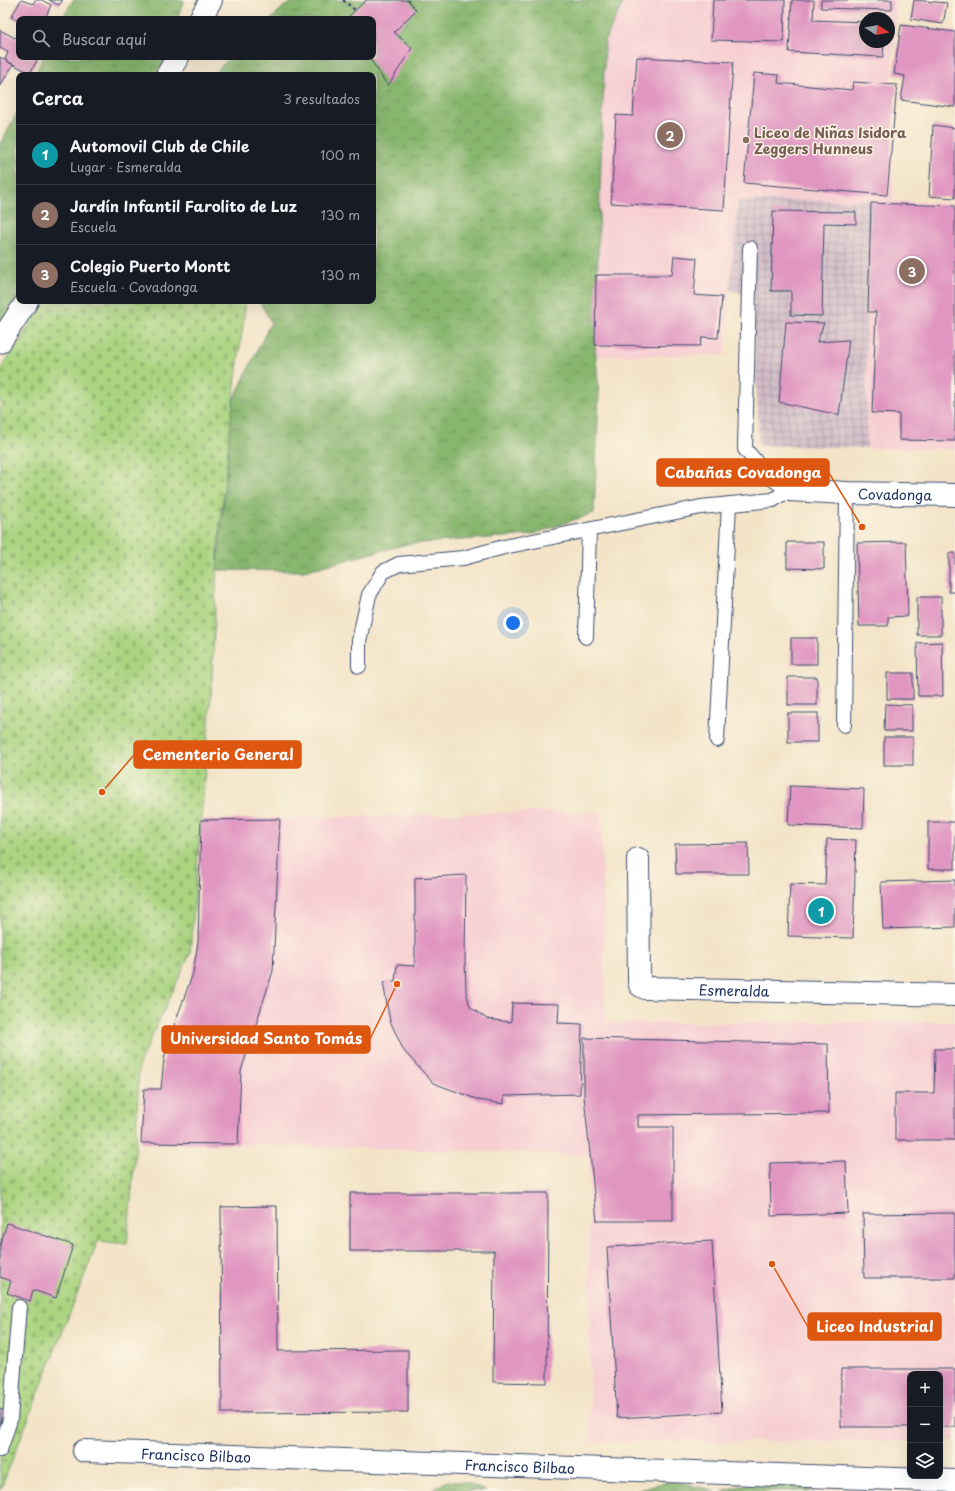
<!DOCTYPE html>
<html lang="es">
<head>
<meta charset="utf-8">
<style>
  body { margin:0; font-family:"Playpen Sans",sans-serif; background:#242831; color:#f1f3f6 }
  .controls { position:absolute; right:12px; bottom:12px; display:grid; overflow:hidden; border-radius:8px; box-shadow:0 4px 16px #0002 }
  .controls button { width:36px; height:36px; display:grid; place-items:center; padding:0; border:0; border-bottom:1px solid #363941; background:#171b24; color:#f1f3f6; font:20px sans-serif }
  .compass { position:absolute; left:859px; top:12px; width:36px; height:36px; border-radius:50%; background:#171b24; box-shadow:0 4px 16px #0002; rotate:101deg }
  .you { position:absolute; left:513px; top:623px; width:14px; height:14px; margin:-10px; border:3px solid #fff; border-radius:50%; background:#1a73e8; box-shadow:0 0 0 6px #1a73e833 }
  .badge { display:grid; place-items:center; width:26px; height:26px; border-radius:50%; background:#b45309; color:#fff; font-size:13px; font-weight:700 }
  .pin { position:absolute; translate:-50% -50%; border:2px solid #fff; box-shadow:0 1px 4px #0006 }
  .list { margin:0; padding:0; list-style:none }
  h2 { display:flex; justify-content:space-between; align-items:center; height:52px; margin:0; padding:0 16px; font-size:17px }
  h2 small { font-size:13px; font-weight:400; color:#9ea1a6 }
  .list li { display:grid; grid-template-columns:26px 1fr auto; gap:12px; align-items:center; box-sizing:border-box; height:60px; padding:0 16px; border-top:1px solid #363941 }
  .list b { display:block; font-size:15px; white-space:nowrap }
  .list p { margin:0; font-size:13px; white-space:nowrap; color:#9ea1a6 }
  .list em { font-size:13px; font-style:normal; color:#9ea1a6 }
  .icon { flex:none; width:22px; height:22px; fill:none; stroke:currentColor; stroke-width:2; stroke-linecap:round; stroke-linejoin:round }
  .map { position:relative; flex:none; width:955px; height:1491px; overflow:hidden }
  .search { position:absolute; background:#171b24; box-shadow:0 4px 16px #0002; left:16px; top:16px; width:360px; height:44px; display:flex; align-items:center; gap:10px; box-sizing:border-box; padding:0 14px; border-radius:8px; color:#9ea1a6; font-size:15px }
  .panel { position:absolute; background:#171b24; box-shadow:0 4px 16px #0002; left:16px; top:72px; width:360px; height:232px; border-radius:8px }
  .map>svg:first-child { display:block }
  .built { fill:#f7cfd3; fill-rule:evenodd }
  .industrial { fill:url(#industrial-grid) }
  .forest { fill:url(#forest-crowns); stroke:#517266 }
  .cemetery { fill:url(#cemetery-stones); stroke:#62826f }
  .building { fill:#e096c1 }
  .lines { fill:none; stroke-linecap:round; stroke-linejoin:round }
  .service-casing { stroke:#3b4a6e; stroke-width:16 }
  .minor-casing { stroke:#3b4a6e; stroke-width:24 }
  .path { stroke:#3b4a6e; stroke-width:2.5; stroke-dasharray:3 3; stroke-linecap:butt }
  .service { stroke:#fff; stroke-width:14 }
  .minor { stroke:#fff; stroke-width:22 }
  .education-dot { fill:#8d6e63; stroke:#fcf5e5; stroke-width:1.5 }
  .labels { text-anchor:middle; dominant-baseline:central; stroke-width:3; stroke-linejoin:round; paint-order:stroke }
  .education-label { font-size:14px; font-weight:bold; fill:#785e54; stroke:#fcf5e5; text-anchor:start }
  .street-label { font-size:14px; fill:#1b2f5e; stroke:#fcf5e5 }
  .leader { fill:none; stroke:#de5710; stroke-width:1.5 }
  .callout-dot { fill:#de5710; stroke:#fcf5e5; stroke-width:1.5 }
  .callout { fill:#de5710; stroke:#de5710; stroke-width:1.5 }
  .callout-label { font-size:15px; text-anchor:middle; font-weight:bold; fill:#fff }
</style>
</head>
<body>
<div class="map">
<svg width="955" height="1491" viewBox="0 0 955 1491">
  <defs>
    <pattern id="industrial-grid" width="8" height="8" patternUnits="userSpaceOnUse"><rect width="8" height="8" fill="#d2bdc7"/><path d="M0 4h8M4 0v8" fill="none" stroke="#aa9aa5"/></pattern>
    <pattern id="forest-crowns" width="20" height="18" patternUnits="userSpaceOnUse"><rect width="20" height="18" fill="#87b66e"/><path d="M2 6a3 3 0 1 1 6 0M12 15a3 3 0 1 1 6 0" fill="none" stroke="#6e945e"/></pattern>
    <pattern id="cemetery-stones" width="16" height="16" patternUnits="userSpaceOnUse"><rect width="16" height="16" fill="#aad480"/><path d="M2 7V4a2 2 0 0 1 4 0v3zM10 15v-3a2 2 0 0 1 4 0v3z" fill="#92b671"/></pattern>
  </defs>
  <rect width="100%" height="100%" fill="#fcf5e5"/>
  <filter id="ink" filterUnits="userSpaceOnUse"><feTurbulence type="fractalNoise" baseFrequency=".025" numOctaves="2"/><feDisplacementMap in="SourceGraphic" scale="8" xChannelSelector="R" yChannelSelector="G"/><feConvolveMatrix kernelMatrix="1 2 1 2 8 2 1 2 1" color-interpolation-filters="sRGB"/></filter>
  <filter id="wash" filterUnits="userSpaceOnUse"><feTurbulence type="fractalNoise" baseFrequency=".012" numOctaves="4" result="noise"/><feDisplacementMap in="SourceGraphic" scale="16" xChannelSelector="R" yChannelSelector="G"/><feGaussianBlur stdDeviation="0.9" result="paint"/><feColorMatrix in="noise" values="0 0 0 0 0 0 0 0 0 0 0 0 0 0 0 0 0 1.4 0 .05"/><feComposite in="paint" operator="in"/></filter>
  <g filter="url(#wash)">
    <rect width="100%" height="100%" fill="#f3e4c8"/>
    <g class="built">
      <path d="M624,0H897L891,80L893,201L955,203V449L867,448L866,339L871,201H738L725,355L587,356L605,41ZM865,18H889V42H865Z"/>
      <polygon points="536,812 601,813 606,1023 955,1022 955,1441 940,1441 940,1374 910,1374 910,1441 590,1442 589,1155 238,1144 141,1143 144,1089 161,1089 164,1059 171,1034 193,973 198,942 201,820"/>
    </g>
    <polygon class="industrial" points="871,200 866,339 867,448 759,445 753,296 730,290 738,201"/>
    <g class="forest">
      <polygon points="73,0 184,0 177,19 62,19"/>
      <polygon points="297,0 624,0 605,41 595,345 599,394 594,513 531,535 407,544 304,571 217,570 233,401 271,322 259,301 373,301 373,75 212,75 231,57 373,57 373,19 271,19 283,7"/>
      <polygon points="43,57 165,57 160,75 35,75"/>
      <polygon points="19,108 19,287 15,302 0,325 0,146"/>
      <polygon points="762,1480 798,1483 814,1491 721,1491"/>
      <polygon points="447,1481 467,1483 486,1491 431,1491"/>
      <polygon points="674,1481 715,1491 637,1491 653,1485"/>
    </g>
    <polygon class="cemetery" points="45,301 246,301 233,401 218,547 211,696 190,954 139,1064 136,1143 127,1244 98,1241 0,1491 0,370"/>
    <g id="blocks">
      <g class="building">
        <polygon points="21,0 33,4 35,0 42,0 51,5 45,19 19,19 19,21 11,17"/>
        <polygon points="49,0 63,0 59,5"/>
        <polygon points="366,0 408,0 416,10 394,32 412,48 388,86 369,57 373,57 373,19 346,19"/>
        <polygon points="713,0 785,0 784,42 711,40"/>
        <polygon points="792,0 814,0 813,20 865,22 865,42 884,42 883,57 789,52"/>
        <polygon points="821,0 892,0 892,10 821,8"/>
        <polygon points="914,0 947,3 943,24 911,19"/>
        <polygon points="901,25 955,32 955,107 901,100 905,76 894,74"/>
        <polygon points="0,30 15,38 19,34 19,57 39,57 30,73 5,60 8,52 0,48"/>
        <polygon points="0,57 13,65 0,86"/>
        <polygon points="637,57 733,62 724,210 611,203 616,115 633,116"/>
        <polygon points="754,73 779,75 778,83 852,90 853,82 897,85 887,195 744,183"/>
        <polygon points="933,125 955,128 955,198 929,196"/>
        <polygon points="871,203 955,206 955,441 899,440 899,414 872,413 876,312 868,312"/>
        <polygon points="773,211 856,212 856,224 824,223 822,316 791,315 791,291 771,291"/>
        <polygon points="674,256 697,258 694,295 722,297 718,338 702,337 700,346 595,345 596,275 672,275"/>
        <polygon points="786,322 824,323 817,342 849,340 839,415 779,402"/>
        <polygon points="787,542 824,542 824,569 787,568"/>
        <polygon points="906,542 908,616 888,617 888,626 859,626 857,543"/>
        <rect x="949" y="553" width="6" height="39"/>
        <rect x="917" y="597" width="24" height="38"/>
        <rect x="791" y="638" width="26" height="26"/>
        <polygon points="942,642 943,696 918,696 917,643"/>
        <rect x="887" y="673" width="26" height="26"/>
        <rect x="788" y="677" width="29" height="28"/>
        <polygon points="885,704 912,705 912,731 884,731"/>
        <rect x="788" y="713" width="30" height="29"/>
        <rect x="884" y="737" width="29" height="28"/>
        <polygon points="790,786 864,789 863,828 788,825"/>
        <polygon points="280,819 273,971 241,1071 238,1144 141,1143 144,1089 161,1089 164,1059 171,1034 193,973 198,942 201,820"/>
        <rect x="928" y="822" width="27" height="47"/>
        <polygon points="827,839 856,840 853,938 788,936 790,884 825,885"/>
        <polygon points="748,843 749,874 676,874 675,844"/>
        <polygon points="466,875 465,960 466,992 470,1007 487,1019 511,1022 512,1003 559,1004 558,1023 582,1024 580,1094 504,1096 504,1104 479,1100 433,1083 404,1051 390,1021 383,982 395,981 397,965 415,966 415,878"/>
        <polygon points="955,880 955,927 883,929 881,882"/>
        <polygon points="584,1038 828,1044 829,1113 638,1115 638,1127 673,1127 673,1221 597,1221 584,1096"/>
        <polygon points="935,1049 955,1049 955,1140 895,1140 895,1093 934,1093"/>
        <polygon points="846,1161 848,1213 771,1216 770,1163"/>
        <polygon points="350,1193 548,1193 547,1383 493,1382 494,1251 350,1251"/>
        <polygon points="277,1206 278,1351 408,1350 408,1412 222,1413 221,1207"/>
        <polygon points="955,1213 955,1278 864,1278 863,1214"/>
        <polygon points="7,1223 73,1245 56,1298 33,1290 30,1301 7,1293 11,1281 0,1277 0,1245"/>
        <polygon points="712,1241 722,1412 617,1418 607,1247"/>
        <polygon points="841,1369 955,1369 955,1427 940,1427 940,1374 910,1374 910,1427 841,1427"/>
        <polygon points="0,1409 5,1411 0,1425"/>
      </g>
    </g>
  </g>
  <g filter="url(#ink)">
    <use href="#blocks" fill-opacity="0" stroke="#3b4a6e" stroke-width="1"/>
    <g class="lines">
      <g class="service-casing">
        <g id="service">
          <polyline points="586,637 589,530"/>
          <polyline points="359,666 359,641 369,595 383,572 399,564 463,558 504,547 701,507 773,500 788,490 767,475 745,449 750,248"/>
          <polyline points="844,725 847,493"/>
          <polyline points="717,740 729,504"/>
          <polyline points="0,1450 10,1420 19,1307"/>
        </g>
      </g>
      <g class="minor-casing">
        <g id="minor">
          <polyline points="200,19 211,0"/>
          <polyline points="167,75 178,57"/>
          <polyline points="0,342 27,301"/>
          <path id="s1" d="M788,490L847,493L955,495"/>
          <path id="s2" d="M638,859L639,981L640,985L645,988L955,995"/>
          <path id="s3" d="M84,1451L955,1481"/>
        </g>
      </g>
      <polyline class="path" points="343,0 355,10"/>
      <use href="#service" class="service"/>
      <use href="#minor" class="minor"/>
    </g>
  </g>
  <circle class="education-dot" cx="746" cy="140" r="4"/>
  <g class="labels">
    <g class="education-label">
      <text x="754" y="132">Liceo de Niñas Isidora<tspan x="754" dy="16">Zeggers Hunneus</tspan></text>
    </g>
    <g class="street-label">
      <text stroke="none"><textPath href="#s1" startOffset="107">Covadonga</textPath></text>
      <text stroke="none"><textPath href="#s2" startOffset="221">Esmeralda</textPath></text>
      <text stroke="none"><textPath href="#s3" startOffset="112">Francisco Bilbao</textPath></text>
      <text stroke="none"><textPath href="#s3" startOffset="436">Francisco Bilbao</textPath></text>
    </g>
  </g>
  <path class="leader" d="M862 527L829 473M102 792L134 755M397 984L370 1039M772 1264L808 1327"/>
  <g class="callout-dot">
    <circle cx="862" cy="527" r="4"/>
    <circle cx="102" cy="792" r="4"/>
    <circle cx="397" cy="984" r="4"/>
    <circle cx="772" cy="1264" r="4"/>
  </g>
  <g class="callout">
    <rect x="657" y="459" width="172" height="27" rx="4"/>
    <rect x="134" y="741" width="167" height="27" rx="4"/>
    <rect x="162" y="1026" width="208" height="27" rx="4"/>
    <rect x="808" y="1313" width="133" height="27" rx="4"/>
  </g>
  <g class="callout-label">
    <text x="743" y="478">Cabañas Covadonga</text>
    <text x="218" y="760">Cementerio General</text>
    <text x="266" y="1044">Universidad Santo Tomás</text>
    <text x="875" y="1332">Liceo Industrial</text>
  </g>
</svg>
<div class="controls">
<button>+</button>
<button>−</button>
<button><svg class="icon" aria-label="layers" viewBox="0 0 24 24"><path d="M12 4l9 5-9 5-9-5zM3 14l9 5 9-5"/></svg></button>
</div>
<svg class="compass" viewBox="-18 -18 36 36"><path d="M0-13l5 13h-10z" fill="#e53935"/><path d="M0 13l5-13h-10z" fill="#9ea1a6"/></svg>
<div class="you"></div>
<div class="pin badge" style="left:821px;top:911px;background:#0f9aa8">1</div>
<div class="pin badge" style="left:670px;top:135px;background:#8d6e63">2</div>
<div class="pin badge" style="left:912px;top:271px;background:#8d6e63">3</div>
<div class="search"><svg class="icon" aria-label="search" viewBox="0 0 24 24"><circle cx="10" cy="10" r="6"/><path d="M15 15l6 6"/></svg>Buscar aquí</div>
<section class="panel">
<h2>Cerca<small>3 resultados</small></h2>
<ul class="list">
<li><span class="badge" style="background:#0f9aa8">1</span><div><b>Automovil Club de Chile</b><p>Lugar · Esmeralda</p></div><em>100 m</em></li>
<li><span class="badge" style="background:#8d6e63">2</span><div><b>Jardín Infantil Farolito de Luz</b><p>Escuela</p></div><em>130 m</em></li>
<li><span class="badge" style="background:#8d6e63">3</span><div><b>Colegio Puerto Montt</b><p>Escuela · Covadonga</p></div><em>130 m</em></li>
</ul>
</section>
</div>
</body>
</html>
